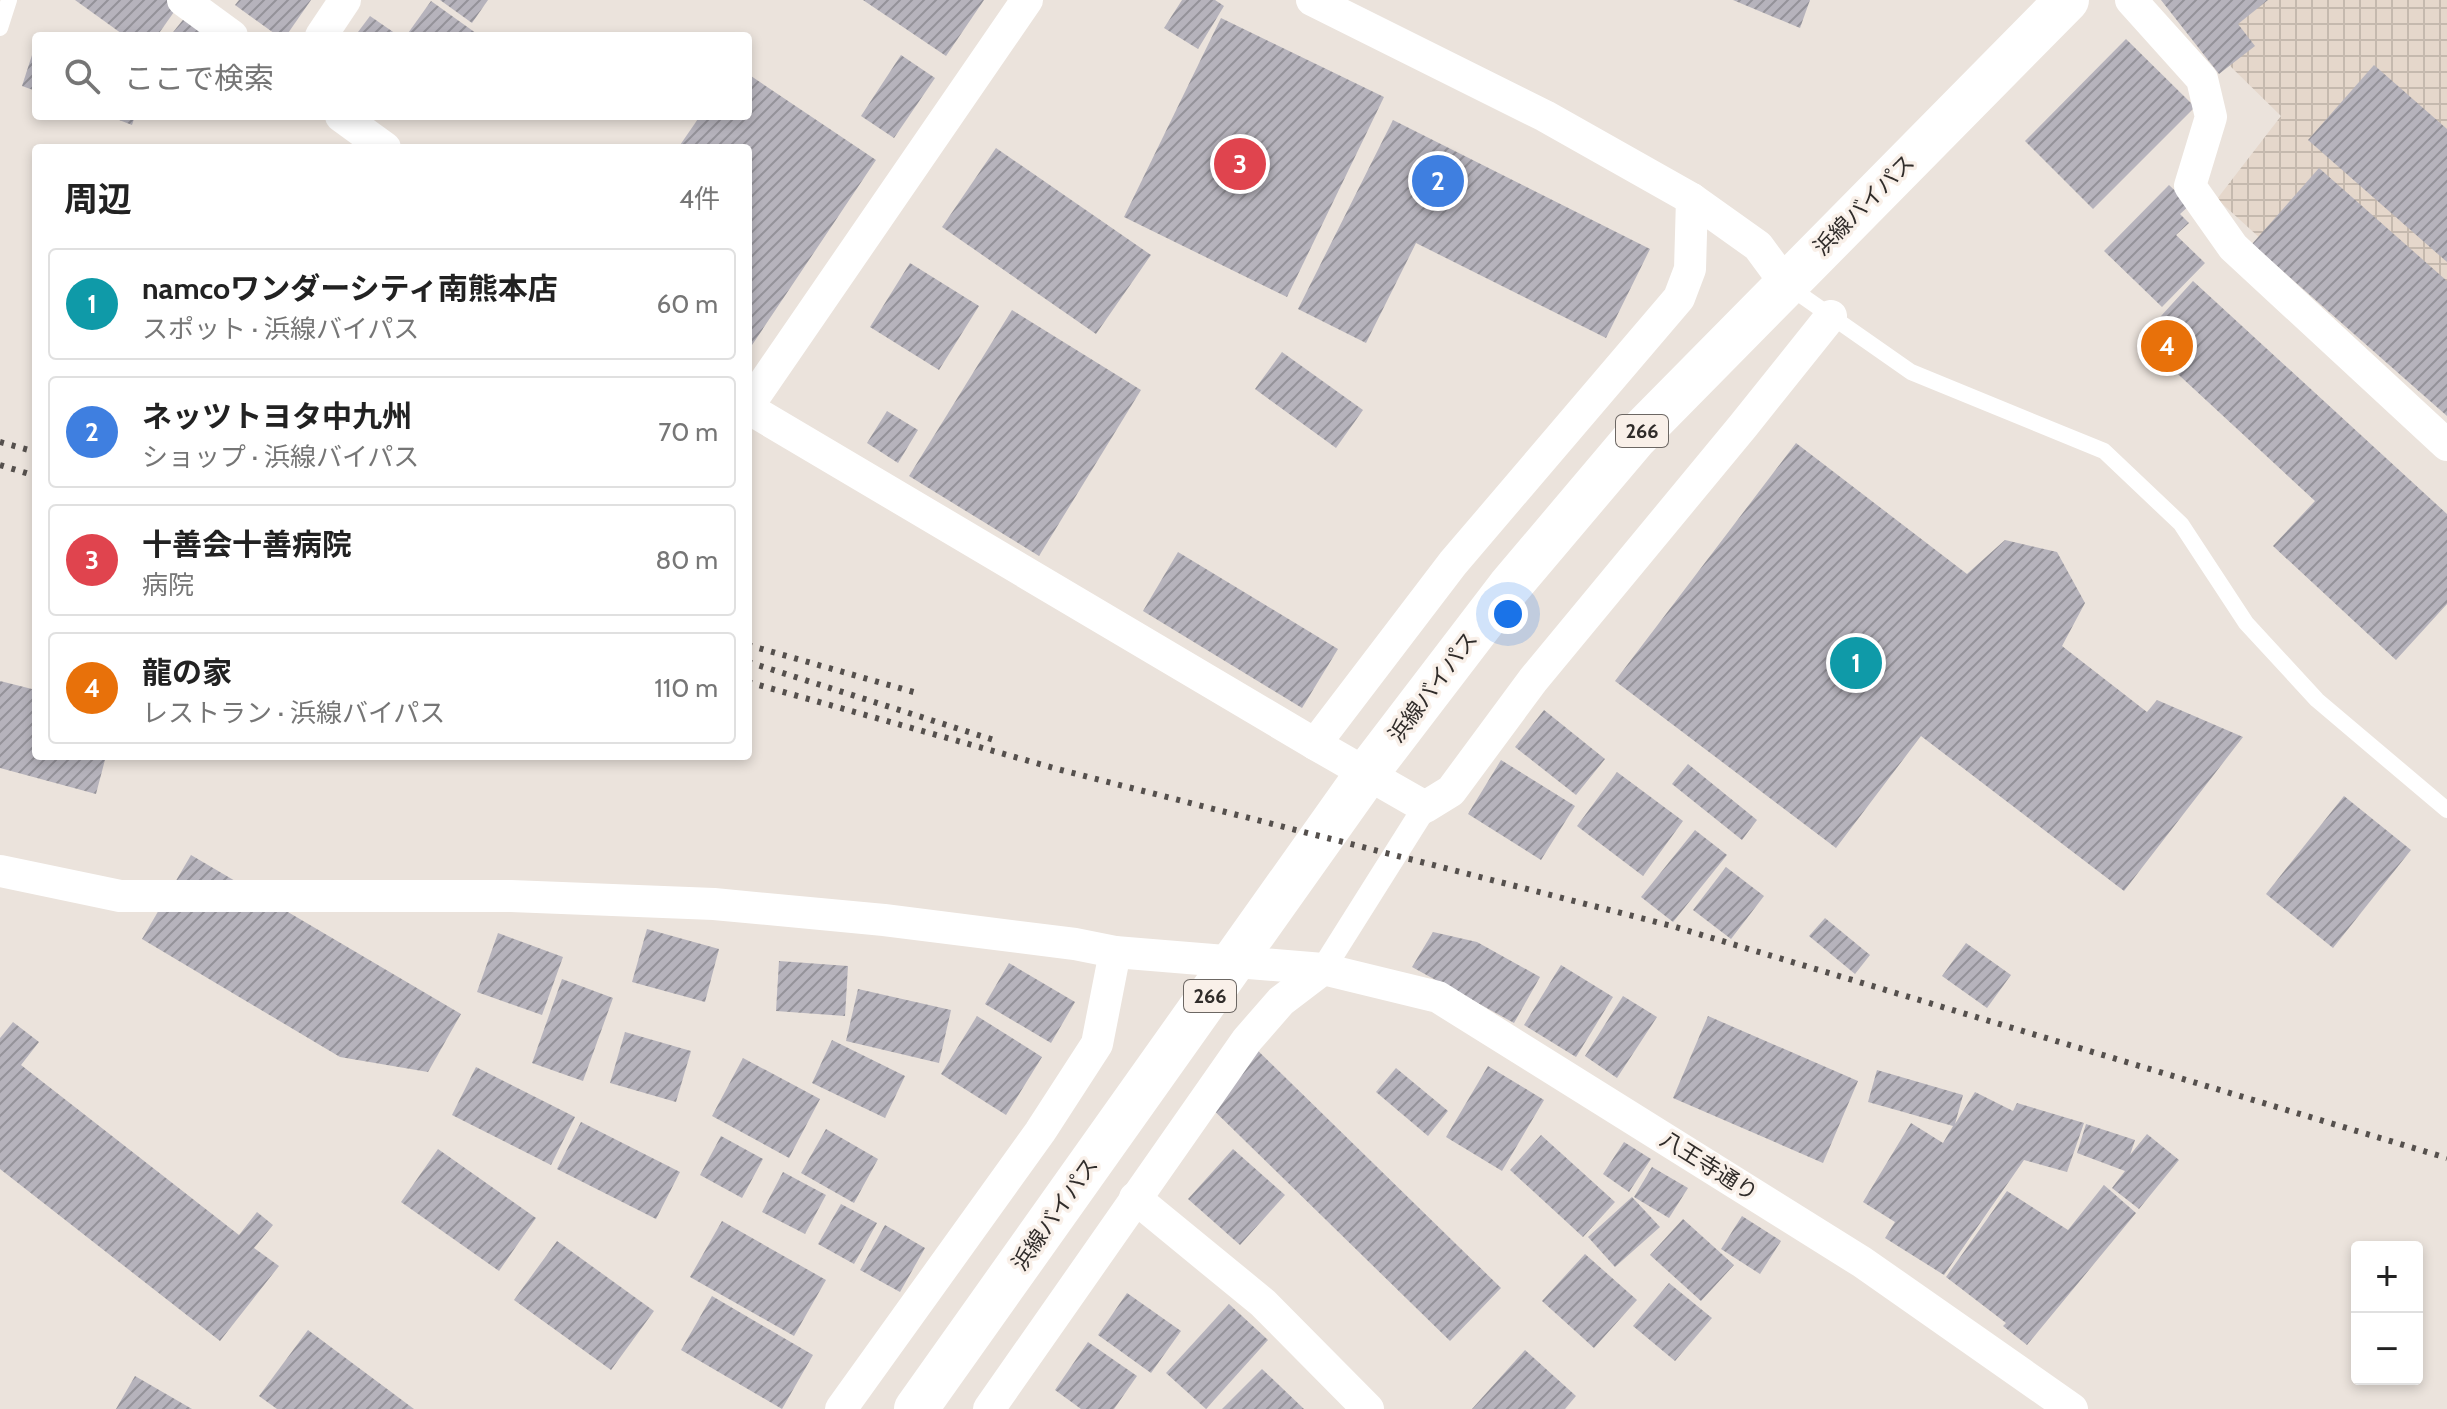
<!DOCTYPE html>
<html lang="ja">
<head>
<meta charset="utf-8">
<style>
  body { margin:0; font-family:Cabin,"Noto Sans JP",sans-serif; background:#f2f2f2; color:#222 }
  .controls { position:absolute; right:24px; bottom:24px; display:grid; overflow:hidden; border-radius:8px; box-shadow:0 4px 12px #0003 }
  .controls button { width:72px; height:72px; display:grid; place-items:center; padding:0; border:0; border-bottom:2px solid #e0e0e0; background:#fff; color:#222; font:40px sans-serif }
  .you { position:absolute; left:1508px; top:614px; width:28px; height:28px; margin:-20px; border:6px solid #fff; border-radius:50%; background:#1a73e8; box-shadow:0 0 0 12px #1a73e833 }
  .badge { display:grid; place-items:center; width:52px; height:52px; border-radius:50%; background:#2563eb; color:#fff; font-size:26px; font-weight:700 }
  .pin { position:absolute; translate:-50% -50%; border:4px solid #fff; box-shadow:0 2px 8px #0006 }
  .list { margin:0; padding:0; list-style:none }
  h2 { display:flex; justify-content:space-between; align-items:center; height:104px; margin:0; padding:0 32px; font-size:34px }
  h2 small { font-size:26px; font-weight:400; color:#767676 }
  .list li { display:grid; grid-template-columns:52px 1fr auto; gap:24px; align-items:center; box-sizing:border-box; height:112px; margin:0 16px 16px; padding:0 16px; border:2px solid #e0e0e0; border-radius:8px }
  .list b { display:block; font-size:30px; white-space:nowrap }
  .list p { margin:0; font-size:26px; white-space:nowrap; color:#767676 }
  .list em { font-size:26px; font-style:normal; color:#767676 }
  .icon { flex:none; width:44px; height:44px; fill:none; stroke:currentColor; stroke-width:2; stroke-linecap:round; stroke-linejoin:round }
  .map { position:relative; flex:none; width:2447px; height:1409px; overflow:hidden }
  .search { position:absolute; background:#fff; box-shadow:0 4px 12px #0003; left:32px; top:32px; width:720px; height:88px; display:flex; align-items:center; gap:20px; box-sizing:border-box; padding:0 28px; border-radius:8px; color:#767676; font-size:30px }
  .panel { position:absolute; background:#fff; box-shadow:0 4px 12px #0003; left:32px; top:144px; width:720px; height:616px; border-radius:8px }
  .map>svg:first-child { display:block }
  .industrial { fill:url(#industrial-grid) }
  .building { fill:url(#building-hatch) }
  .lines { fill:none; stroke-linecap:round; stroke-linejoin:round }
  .service { stroke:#fff; stroke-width:16 }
  .pedestrian { stroke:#fff; stroke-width:24 }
  .minor { stroke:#fff; stroke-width:32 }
  .trunk { stroke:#fff; stroke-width:44 }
  .rail { stroke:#55504d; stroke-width:6; stroke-dasharray:4 8; stroke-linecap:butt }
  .labels { text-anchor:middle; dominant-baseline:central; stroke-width:7; stroke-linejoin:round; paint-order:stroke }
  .shield { fill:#f9f0e9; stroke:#6c6763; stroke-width:2 }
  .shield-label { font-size:20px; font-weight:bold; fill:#302c2a }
  .street-label { font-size:22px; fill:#302c2a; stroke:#f9f0e9 }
</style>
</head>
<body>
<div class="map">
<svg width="2447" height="1409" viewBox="0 0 2447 1409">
  <defs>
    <pattern id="industrial-grid" width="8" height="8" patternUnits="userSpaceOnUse" patternTransform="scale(2)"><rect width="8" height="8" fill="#e5d7cb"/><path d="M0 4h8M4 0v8" fill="none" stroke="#c5b9ae"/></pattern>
    <pattern id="building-hatch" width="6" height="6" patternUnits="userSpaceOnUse" patternTransform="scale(2)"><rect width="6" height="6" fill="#b6b3bc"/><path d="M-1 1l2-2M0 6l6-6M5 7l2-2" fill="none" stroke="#949299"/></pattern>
  </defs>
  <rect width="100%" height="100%" fill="#ebe3dc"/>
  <polygon class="industrial" points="2182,0 2447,0 2447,408 2217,199 2281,116 2173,10"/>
  <g class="building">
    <polygon points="75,0 178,0 181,2 157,36 125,36"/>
    <polygon points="239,0 311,0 286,36 278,36 235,5"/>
    <polygon points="440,0 488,0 472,23"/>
    <polygon points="863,0 984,0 946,56"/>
    <polygon points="1182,0 1215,0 1224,6 1198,49 1164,28"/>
    <polygon points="1733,0 1810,0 1800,28"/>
    <polygon points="2161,0 2268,0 2238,24 2255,46 2219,74"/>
    <polygon points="431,1 480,36 406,36"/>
    <polygon points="190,11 222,36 170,36"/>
    <polygon points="370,16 399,36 355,36"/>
    <polygon points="1221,18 1384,97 1287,297 1124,217"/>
    <polygon points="2126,39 2195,107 2093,209 2025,141"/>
    <polygon points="33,52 36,53 36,91 22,86"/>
    <polygon points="901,55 935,78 894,138 861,116"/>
    <polygon points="2374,65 2447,129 2447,262 2308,140"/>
    <polygon points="748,74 876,160 748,351 748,148 678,148 700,116 748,116"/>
    <polygon points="109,116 135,116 132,125"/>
    <polygon points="1393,120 1650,249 1606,338 1416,243 1366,343 1298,309"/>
    <polygon points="996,148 1151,255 1096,334 942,227"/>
    <polygon points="2319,168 2447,281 2447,416 2252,244"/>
    <polygon points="2169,185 2190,205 2180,214 2189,223 2176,235 2205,263 2162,307 2104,251"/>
    <polygon points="910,263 979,306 939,370 870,327"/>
    <polygon points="2193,281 2447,514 2447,604 2396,660 2273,546 2315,501 2140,339"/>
    <polygon points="1012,310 1141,390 1039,556 909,476"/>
    <polygon points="1282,352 1363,410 1336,448 1255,389"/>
    <polygon points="887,411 918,430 898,463 867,443"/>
    <polygon points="1796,443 1967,574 2005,540 2057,552 2085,603 2062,646 2147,712 2157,700 2243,737 2124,891 1921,736 1836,848 1615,681"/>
    <polygon points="1178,552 1338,649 1302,708 1143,611"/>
    <polygon points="0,681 36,690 36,756 106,756 96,794 0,768"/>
    <polygon points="1544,710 1605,759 1576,795 1515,747"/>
    <polygon points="1501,760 1575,806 1541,860 1468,814"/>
    <polygon points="1688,764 1757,820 1742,840 1672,784"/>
    <polygon points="1617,772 1683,821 1643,876 1577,826"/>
    <polygon points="2344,796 2411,850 2333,948 2266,894"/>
    <polygon points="1695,830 1727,855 1673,922 1641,897"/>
    <polygon points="191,855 461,1014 428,1072 340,1057 142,939"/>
    <polygon points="1726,867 1764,896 1731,939 1693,910"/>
    <polygon points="1825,918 1870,955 1855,974 1809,936"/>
    <polygon points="647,929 719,949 705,1002 632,982"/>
    <polygon points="1433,932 1477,942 1540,977 1514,1023 1412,967"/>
    <polygon points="498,933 563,957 542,1015 477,992"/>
    <polygon points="1966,943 2011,975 1987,1008 1942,976"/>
    <polygon points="779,961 848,966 845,1016 776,1011"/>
    <polygon points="1009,963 1075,1002 1051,1043 985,1004"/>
    <polygon points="1561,965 1613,997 1576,1057 1524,1025"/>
    <polygon points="562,979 613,998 583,1081 532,1063"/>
    <polygon points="858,989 951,1010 939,1063 846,1041"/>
    <polygon points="1623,996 1657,1017 1617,1078 1585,1056"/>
    <polygon points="977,1016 1042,1057 1006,1115 941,1074"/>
    <polygon points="1708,1016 1858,1081 1823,1163 1673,1098"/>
    <polygon points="13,1022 39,1042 21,1065 239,1235 257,1212 273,1225 254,1248 279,1266 220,1341 0,1169 0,1038"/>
    <polygon points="625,1032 691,1051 676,1102 610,1083"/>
    <polygon points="832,1040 905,1076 885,1118 812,1083"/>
    <polygon points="1247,1040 1501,1288 1450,1341 1196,1093"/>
    <polygon points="743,1058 820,1099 789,1158 712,1116"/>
    <polygon points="1488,1066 1544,1100 1502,1171 1446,1137"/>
    <polygon points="476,1067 575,1117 551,1165 452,1115"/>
    <polygon points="1396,1068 1448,1111 1428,1136 1376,1092"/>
    <polygon points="1877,1070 1963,1095 1955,1124 1975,1092 2013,1111 2017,1103 2084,1123 2067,1172 2024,1160 1944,1275 1885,1238 1895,1222 1863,1202 1911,1123 1943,1143 1953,1126 1868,1102"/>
    <polygon points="581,1122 680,1172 656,1219 557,1169"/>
    <polygon points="2086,1124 2135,1140 2130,1155 2147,1134 2179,1160 2139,1209 2112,1188 2125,1171 2077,1153"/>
    <polygon points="826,1129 878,1159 854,1203 801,1173"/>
    <polygon points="1541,1135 1615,1202 1583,1237 1510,1170"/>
    <polygon points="721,1136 763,1159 742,1198 700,1175"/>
    <polygon points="1624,1142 1651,1159 1629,1192 1603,1174"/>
    <polygon points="438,1149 536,1218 499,1271 401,1202"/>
    <polygon points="1233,1149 1285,1195 1240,1245 1188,1199"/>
    <polygon points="1652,1167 1688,1188 1669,1218 1634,1197"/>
    <polygon points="783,1172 826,1195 805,1234 762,1212"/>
    <polygon points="2104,1185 2136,1213 2027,1345 2003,1326 2006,1323 1946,1277 2007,1191 2068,1230"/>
    <polygon points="1632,1197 1660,1227 1615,1267 1588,1237"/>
    <polygon points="841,1204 877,1223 854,1264 818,1244"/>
    <polygon points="1742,1216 1781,1241 1760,1274 1721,1249"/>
    <polygon points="1683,1219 1734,1265 1701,1301 1650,1255"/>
    <polygon points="722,1221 826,1280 794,1336 690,1277"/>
    <polygon points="885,1225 925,1248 900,1292 860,1270"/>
    <polygon points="557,1241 654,1311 611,1370 514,1300"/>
    <polygon points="1585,1254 1637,1300 1594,1348 1542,1301"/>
    <polygon points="1669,1283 1712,1318 1675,1361 1633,1326"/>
    <polygon points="1127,1293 1181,1331 1151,1373 1098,1335"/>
    <polygon points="712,1296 813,1355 782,1409 681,1350"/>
    <polygon points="1229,1304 1268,1340 1206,1409 1166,1373"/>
    <polygon points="308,1330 414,1409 277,1409 259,1396"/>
    <polygon points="1088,1342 1137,1376 1114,1409 1081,1409 1055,1390"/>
    <polygon points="1525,1350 1576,1396 1565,1409 1472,1409"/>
    <polygon points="1262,1369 1304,1409 1222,1409"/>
    <polygon points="135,1376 192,1409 116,1409"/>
  </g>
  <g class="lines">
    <g class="service">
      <polyline points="0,28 9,0"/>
      <polyline points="1788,286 1911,372 2104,451 2181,524 2246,623 2317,700 2447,810"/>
    </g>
    <polyline class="pedestrian" points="1323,969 1425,807"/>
    <g class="minor">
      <polyline points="183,0 232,36"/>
      <polyline points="1312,0 1545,116 1692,199 1758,246 1786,284"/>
      <polyline points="2131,0 2202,79 2211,117 2190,186 2233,247 2447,445"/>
      <polyline points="321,36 345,0"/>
      <polyline points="341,116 385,148"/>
      <polyline points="748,406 1027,0"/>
      <polyline points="748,408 1315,744 1453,563 1679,298 1690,269 1692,199"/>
      <polyline points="1315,744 1425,807 1451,791 1533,680 1743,426 1831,316"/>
      <polyline points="0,871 120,896 511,896 714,904 884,920 1075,944 1115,952 1323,969 1438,997 1862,1262 2072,1409"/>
      <polyline points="1135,1198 1263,1303 1368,1409"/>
      <polyline points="841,1409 1040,1132 1097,1044 1115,952"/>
      <polyline points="989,1409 1247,1040 1281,1001 1323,969"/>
    </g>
    <polyline class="trunk" points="916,1409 1373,765 1509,587 1635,438 2067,0"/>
    <g class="rail">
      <polyline points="0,442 36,452"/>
      <polyline points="0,465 36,476"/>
      <polyline points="748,645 917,693"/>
      <polyline points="748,662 994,740"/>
      <polyline points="748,682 1061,770 1672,926 2447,1158"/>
    </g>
  </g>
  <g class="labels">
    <g class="shield">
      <rect x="1616" y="415" width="52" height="32" rx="6"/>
      <rect x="1184" y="980" width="52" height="32" rx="6"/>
    </g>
    <g class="shield-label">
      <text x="1642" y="431">266</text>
      <text x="1210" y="996">266</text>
    </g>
    <g class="street-label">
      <text transform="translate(1864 205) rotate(-45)">浜線バイパス</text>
      <text transform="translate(1433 687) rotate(-53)">浜線バイパス</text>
      <text transform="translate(1709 1166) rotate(32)">八王寺通り</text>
      <text transform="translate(1055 1214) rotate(-55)">浜線バイパス</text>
    </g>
  </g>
</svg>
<div class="controls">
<button>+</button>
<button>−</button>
</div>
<div class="you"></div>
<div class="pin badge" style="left:1856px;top:663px;background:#0f9aa8">1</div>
<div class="pin badge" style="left:1438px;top:181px;background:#3f7fe0">2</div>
<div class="pin badge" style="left:1240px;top:164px;background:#e0444e">3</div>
<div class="pin badge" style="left:2167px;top:346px;background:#e8710a">4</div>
<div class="search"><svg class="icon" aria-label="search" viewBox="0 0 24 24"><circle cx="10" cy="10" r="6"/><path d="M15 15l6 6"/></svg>ここで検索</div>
<section class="panel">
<h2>周辺<small>4件</small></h2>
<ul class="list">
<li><span class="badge" style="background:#0f9aa8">1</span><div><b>namcoワンダーシティ南熊本店</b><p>スポット · 浜線バイパス</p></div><em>60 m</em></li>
<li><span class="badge" style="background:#3f7fe0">2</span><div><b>ネッツトヨタ中九州</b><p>ショップ · 浜線バイパス</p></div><em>70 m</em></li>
<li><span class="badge" style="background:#e0444e">3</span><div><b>十善会十善病院</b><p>病院</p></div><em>80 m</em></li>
<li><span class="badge" style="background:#e8710a">4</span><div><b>龍の家</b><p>レストラン · 浜線バイパス</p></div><em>110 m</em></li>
</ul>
</section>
</div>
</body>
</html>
